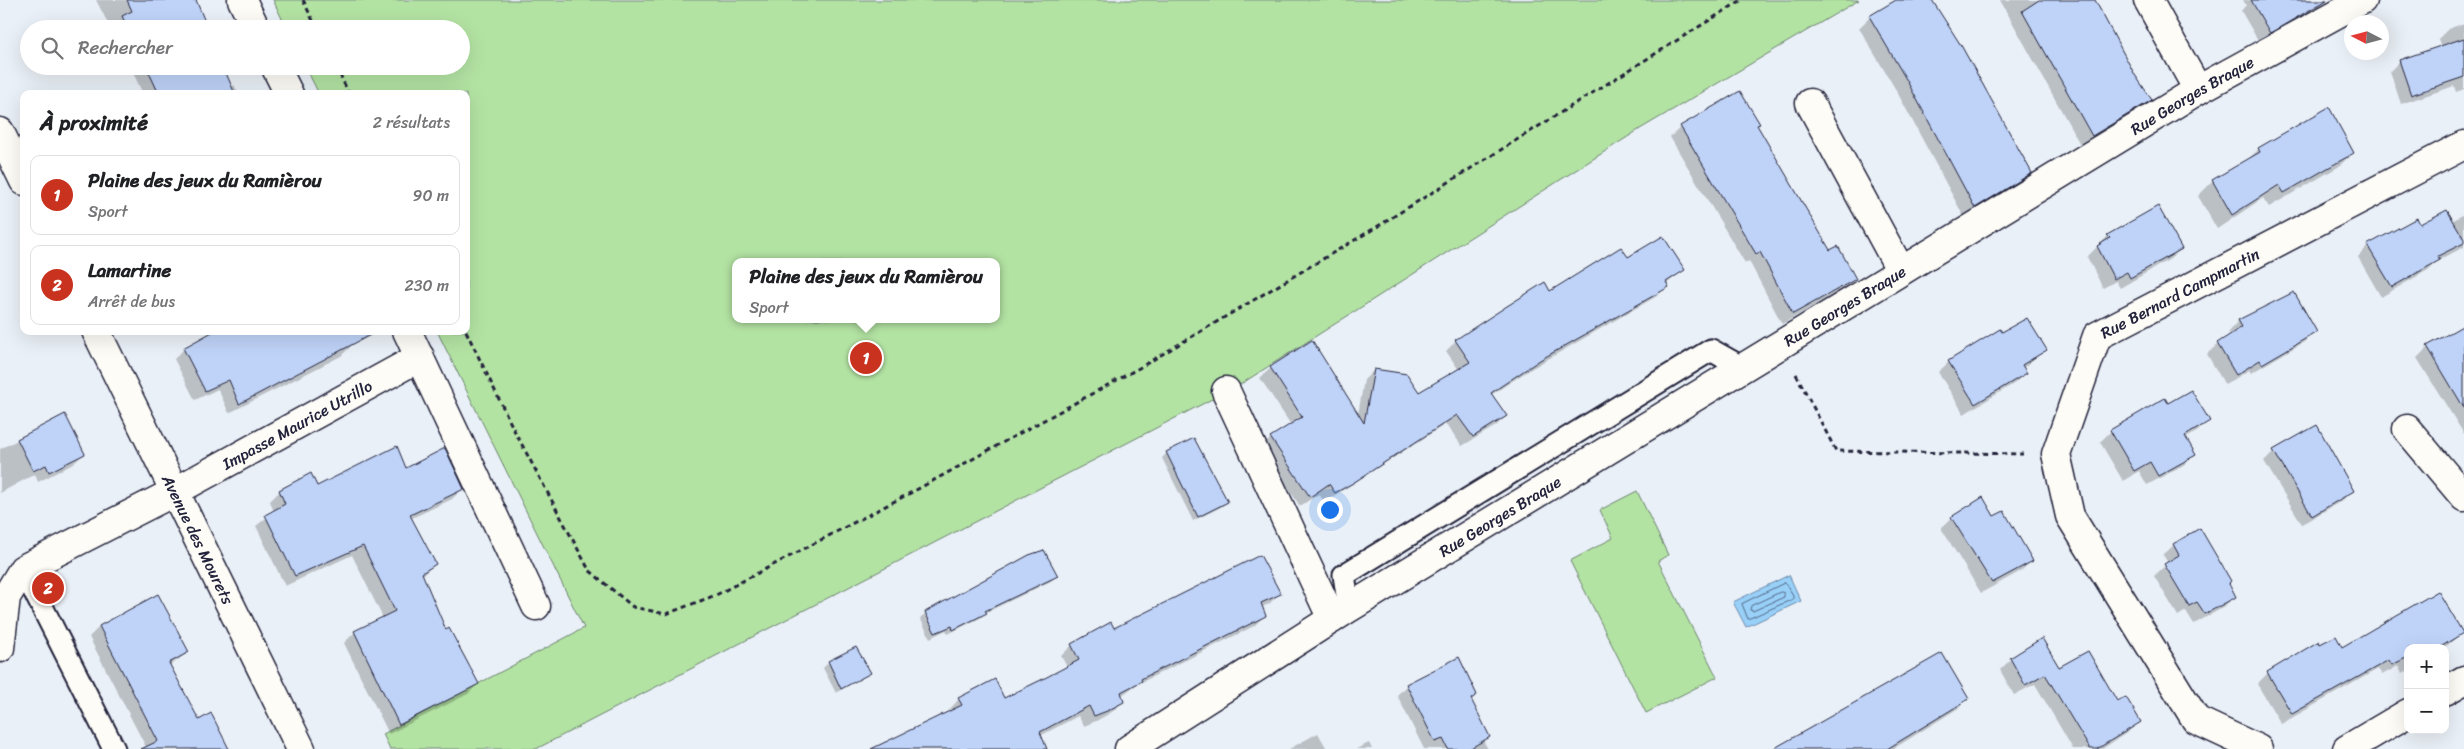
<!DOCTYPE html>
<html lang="fr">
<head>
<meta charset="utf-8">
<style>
  body { margin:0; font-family:Sriracha,sans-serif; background:#f2f2f2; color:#202124 }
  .controls { position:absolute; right:15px; bottom:15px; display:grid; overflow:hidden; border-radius:10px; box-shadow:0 5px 20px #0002 }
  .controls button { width:45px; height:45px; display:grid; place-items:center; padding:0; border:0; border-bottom:1px solid #e0e0e0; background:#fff; color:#202124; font:25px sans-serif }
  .compass { position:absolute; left:2344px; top:15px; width:45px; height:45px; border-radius:50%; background:#fff; box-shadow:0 5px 20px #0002; rotate:276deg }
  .you { position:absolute; left:1329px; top:509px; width:18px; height:18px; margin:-12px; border:4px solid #fff; border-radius:50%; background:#1a73e8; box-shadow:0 0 0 8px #1a73e833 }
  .badge { display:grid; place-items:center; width:32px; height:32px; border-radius:50%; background:#c8321e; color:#fff; font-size:16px; font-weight:700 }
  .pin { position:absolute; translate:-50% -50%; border:2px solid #fff; box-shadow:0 1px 5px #0006 }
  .popup { position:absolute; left:732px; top:258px; width:268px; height:65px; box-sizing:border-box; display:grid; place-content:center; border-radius:10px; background:#fff; filter:drop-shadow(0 1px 4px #0005); font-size:16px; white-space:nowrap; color:#757577 }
  .popup b { font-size:19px; color:#202124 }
  .popup::after { content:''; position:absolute; left:50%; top:100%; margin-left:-10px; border:10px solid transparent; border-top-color:#fff }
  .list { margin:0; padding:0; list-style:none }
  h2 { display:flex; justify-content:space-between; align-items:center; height:65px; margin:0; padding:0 20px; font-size:21px }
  h2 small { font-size:16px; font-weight:400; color:#757577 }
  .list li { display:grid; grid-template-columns:32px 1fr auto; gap:15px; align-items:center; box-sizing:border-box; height:80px; margin:0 10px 10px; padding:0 10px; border:1px solid #e0e0e0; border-radius:10px }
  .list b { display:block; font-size:19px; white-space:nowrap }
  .list p { margin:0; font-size:16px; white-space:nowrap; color:#757577 }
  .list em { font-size:16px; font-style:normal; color:#757577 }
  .icon { flex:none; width:28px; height:28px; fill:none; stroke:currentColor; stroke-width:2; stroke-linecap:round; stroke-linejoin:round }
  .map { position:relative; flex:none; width:2464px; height:749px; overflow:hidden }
  .search { position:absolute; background:#fff; box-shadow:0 5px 20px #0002; left:20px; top:20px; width:450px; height:55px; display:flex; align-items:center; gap:12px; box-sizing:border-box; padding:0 18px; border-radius:28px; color:#757577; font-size:19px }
  .panel { position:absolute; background:#fff; box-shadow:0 5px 20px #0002; left:20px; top:90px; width:450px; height:245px; border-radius:10px }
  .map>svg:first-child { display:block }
  .green { fill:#b3e3a3; stroke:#6a826f; fill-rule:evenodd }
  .water { fill:#99d0f8; stroke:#698aac }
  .shadow { fill:#0003 }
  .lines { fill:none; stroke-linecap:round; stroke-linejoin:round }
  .shore { stroke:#526887; stroke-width:1 }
  .building { fill:#bfd3f8; stroke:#22223b }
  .lane-casing { stroke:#22223b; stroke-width:25 }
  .street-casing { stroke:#22223b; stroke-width:31 }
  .secondary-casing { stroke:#22223b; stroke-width:31 }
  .path { stroke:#22223b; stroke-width:3; stroke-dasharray:5 4; stroke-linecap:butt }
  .lane { stroke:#fdfcf7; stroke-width:21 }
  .street { stroke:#fdfcf7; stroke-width:28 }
  .secondary { stroke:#fdfcf7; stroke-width:28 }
  .labels { text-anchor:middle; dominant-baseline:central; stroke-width:4; stroke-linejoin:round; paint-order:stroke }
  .street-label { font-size:16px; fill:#22223b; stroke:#fdfcf7 }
</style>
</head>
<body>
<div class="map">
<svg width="2464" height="749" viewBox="0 0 2464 749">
  <rect width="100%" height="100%" fill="#eaf0f7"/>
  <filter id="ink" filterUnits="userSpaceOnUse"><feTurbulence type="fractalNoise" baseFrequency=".02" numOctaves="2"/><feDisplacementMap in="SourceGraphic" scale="10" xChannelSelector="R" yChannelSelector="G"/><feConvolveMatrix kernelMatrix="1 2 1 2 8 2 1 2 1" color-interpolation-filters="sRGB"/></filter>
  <g filter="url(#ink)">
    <g class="green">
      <path d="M273,0H1859L1640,129L1241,384L536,749H390L383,734L584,628L437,331H466V94H319L305,66H461V29H287ZM736,262H996V319H736Z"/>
      <polygon points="1637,491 1668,555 1658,561 1717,677 1646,713 1570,561 1613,538 1600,510"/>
    </g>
    <polygon class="water" points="1789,575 1801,601 1746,627 1733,602"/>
    <g class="shadow">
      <polygon points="96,0 193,0 206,29 111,29"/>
      <polygon points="1899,0 1931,0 2031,173 2020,183 1964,217 1896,90 1859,28 1870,17"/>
      <polygon points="2000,0 2092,0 2150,100 2139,110 2081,146"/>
      <polygon points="2243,0 2326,0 2316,10 2259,42 2241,11 2246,5"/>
      <polygon points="2464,23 2464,89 2456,92 2454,86 2401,104 2390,71 2400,61 2441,47 2438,39 2448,29"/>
      <polygon points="130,66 222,66 231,87 234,85 239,94 143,94"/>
      <polygon points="1756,126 1830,252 1855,279 1844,289 1782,324 1749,261 1745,263 1670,137 1681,127"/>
      <polygon points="2259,149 2353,153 2338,167 2269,207 2263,198 2217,229 2198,196 2213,181 2246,161"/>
      <polygon points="2464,214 2464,247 2437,261 2428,270 2381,297 2358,257 2368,246 2420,226 2452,221"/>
      <polygon points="2108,236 2181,249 2170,259 2120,288 2116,281 2103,288 2087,257"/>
      <polygon points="1627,259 1684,270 1666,284 1667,286 1657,296 1529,370 1491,395 1506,416 1496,426 1462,446 1446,424 1324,502 1319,494 1300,506 1261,448 1271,438 1291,425 1260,378 1271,368 1312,342 1358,415 1364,380 1374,370 1418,394 1459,370 1446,351 1456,341 1550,293"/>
      <polygon points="2293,294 2315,331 2304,342 2251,373 2249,370 2225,385 2207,354 2218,344 2230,336 2228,332 2238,321"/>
      <polygon points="2464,327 2464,434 2417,358 2428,347"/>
      <polygon points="2001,334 2045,350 2023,368 2026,372 2015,383 1964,414 1938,372 1949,362"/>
      <polygon points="349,338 352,345 341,356 229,413 218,389 195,400 174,359 184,349"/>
      <polygon points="2167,405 2208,421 2198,431 2185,439 2194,454 2184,465 2147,485 2139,471 2123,481 2100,442 2111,431"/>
      <polygon points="64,416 84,454 73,464 38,482 35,474 0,493 0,449"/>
      <polygon points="2274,451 2352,490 2343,500 2302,524 2264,461"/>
      <polygon points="1167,453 1227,502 1221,507 1193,521 1162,458"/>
      <polygon points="406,470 462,489 452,499 410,519 434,564 422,576 446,631 478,684 468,694 389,734 344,643 355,632 383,618 352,555 285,586 256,526 274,512 270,501 280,491 317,487"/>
      <polygon points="1994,517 2031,561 2021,571 1981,593 1941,528 1952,518"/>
      <polygon points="2174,545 2228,583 2234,596 2224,607 2194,624 2186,611 2178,616 2154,576 2168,563 2163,555"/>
      <polygon points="1056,576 1051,581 985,613 980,618 948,634 946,630 930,638 920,618 926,613"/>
      <polygon points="1279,594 1269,604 1262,607 1265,615 1254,626 1136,685 1121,696 1123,702 1112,712 1096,721 1084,726 1078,716 1040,736 1040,749 876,749 950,712 949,710 959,699 1004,699 1067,667 1061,656 1072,645 1114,630"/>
      <polygon points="158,596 188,652 170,666 198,721 228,749 147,749 89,637 99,627"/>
      <polygon points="2462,633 2444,648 2408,648 2408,670 2402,674 2398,666 2382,675 2378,669 2281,724 2257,684 2268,673 2318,643 2319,646 2341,649"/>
      <polygon points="2042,640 2058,668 2116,703 2139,722 2128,732 2102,749 2073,749 2035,684 2014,695 2000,670 2011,659"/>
      <polygon points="856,649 869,672 836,693 823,668 829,662"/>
      <polygon points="1407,685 1476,694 1470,700 1488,737 1484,742 1488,749 1424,749 1397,695"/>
      <polygon points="1967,699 1957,709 1893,749 1776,749"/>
      <polygon points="1318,733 1327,749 1289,749"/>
      <polygon points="1369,743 1372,749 1356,749"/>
    </g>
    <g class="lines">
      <g class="shore">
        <polygon points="1785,583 1793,596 1793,599 1748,619 1742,604"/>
        <polygon points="1781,592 1784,593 1784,597 1753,611 1750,610 1751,606"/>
      </g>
    </g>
    <g class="building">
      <polygon points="127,0 196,0 208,29 128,29 122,16 132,11"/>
      <polygon points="1896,0 1932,0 1962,47 2032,173 1975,208 1906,79 1869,16"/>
      <polygon points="2039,0 2095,0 2135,75 2152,100 2092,136 2022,11"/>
      <polygon points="2251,0 2327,0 2270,33"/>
      <polygon points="2464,38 2464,77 2411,95 2399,60"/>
      <polygon points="146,66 223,66 235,94 159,94"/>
      <polygon points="1740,91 1760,124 1757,125 1830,250 1838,246 1856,279 1793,314 1760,252 1756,254 1680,126"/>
      <polygon points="2329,107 2354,153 2284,193 2279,185 2232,215 2212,180 2260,152 2258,148"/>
      <polygon points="2158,206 2182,249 2130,278 2127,272 2114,279 2097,246 2110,238 2107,235"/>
      <polygon points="2447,210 2464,239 2464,243 2438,256 2440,260 2392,287 2367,245 2417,218 2420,224"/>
      <polygon points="1663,236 1685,270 1666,282 1669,287 1540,360 1491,393 1507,416 1473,437 1457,415 1353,483 1335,493 1329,484 1310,497 1270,437 1302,417 1270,367 1312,340 1364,423 1374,369 1407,374 1419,392 1470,362 1455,340 1504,308 1545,282 1550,291 1621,247 1628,257"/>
      <polygon points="2294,292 2317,332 2262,364 2260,360 2236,375 2217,343 2242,327 2238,320"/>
      <polygon points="2027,318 2047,350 2022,365 2027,373 1975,404 1948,361 2000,329 2002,332"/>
      <polygon points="2464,325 2464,408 2427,346"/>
      <polygon points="214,331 378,331 239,404 229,380 205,391 183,348"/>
      <polygon points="2191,390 2210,421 2185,436 2196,455 2158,476 2150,462 2134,471 2110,430 2165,398 2168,403"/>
      <polygon points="65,414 85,454 49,472 46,465 33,471 17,439"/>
      <polygon points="2317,425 2354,491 2312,516 2273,450"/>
      <polygon points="1194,438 1228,502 1198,517 1166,452"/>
      <polygon points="397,446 406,468 445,448 464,489 410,515 436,564 422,573 446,630 449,628 479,684 399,725 354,631 395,611 363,546 295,576 265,515 285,504 279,490 311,473 317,486"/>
      <polygon points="1983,497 1994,516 2004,511 2033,561 1992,583 1951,517"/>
      <polygon points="2200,528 2231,581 2229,583 2236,597 2205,614 2197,602 2189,606 2164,564 2179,555 2173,544"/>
      <polygon points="1044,550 1058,576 985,611 987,613 953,630 952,626 935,633 925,612 1029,555"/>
      <polygon points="1260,555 1281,594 1261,603 1266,616 1141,679 1142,681 1121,692 1124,702 1107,711 1094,716 1089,706 1040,732 1047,749 871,749 962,705 958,698 995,679 1004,698 1043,679 1079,660 1071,644 1111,622 1114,628"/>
      <polygon points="2438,591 2463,633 2439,648 2408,648 2408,657 2392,665 2389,660 2292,714 2267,672 2319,641 2320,644 2336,636 2342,647"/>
      <polygon points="158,594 189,652 169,663 199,720 211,713 229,749 141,749 158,741 99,626"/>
      <polygon points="2042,638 2059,667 2088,651 2117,701 2126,697 2141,722 2097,749 2090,749 2045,674 2025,685 2010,658"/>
      <polygon points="856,647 871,673 841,689 828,661"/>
      <polygon points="1942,653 1969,699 1887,749 1773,749"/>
      <polygon points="1459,657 1477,695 1471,699 1490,737 1469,749 1448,749 1443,739 1435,742 1406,684"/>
    </g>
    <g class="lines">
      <g class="lane-casing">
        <g id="lane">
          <polyline points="23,569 114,749"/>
          <polyline points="1349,608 1344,575 1711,350 1743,368"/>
        </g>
      </g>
      <g class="street-casing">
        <g id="street">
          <polyline points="242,0 256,29"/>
          <polyline points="2148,0 2198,90"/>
          <polyline points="275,66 289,94"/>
          <polyline points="1810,103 1901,271"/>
          <polyline points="407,331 536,606"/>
          <polyline points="1226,391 1332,619"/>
          <polyline points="2407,429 2464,497"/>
          <path id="s1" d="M0,648L6,597L23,569L174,492L420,357"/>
          <polyline points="2445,691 2464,680"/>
          <path id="s2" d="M1129,749L1349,608L2198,90L2362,0"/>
          <path id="s3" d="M2258,749L2196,720L2070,516L2056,454L2097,336L2464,145"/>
          <polyline points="2347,749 2408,713"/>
        </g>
      </g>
      <g class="secondary-casing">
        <g id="secondary">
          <polyline points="0,132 24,181"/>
          <path id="s4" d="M96,331L301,749"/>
        </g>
      </g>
      <g class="path">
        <polyline points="303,0 317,29"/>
        <polyline points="336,66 349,94"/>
        <polyline points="466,331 513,428 589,570 633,607 666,614 716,595 916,490 1139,368 1375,228 1742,0"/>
        <polyline points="1796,374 1836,451 2023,454"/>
      </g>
      <use href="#lane" class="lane"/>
      <use href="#street" class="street"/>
      <use href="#secondary" class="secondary"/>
    </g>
  </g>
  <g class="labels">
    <g class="street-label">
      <text stroke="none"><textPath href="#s2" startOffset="1248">Rue Georges Braque</textPath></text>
      <text stroke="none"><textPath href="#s3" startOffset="590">Rue Bernard Campmartin</textPath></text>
      <text stroke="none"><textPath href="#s2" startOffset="842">Rue Georges Braque</textPath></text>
      <text stroke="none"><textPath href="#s1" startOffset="394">Impasse Maurice Utrillo</textPath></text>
      <text stroke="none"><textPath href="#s2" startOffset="438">Rue Georges Braque</textPath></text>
      <text stroke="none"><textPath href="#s4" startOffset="232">Avenue des Mourets</textPath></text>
    </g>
  </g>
</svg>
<div class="controls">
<button>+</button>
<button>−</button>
</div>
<svg class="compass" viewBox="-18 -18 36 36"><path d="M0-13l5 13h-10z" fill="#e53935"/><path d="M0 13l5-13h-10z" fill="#757577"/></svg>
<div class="you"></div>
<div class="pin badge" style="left:866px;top:358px">1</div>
<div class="popup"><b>Plaine des jeux du Ramièrou</b>Sport</div>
<div class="pin badge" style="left:48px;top:588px">2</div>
<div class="search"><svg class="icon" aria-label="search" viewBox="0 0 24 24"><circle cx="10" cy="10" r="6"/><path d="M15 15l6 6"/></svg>Rechercher</div>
<section class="panel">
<h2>À proximité<small>2 résultats</small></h2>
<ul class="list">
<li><span class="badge">1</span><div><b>Plaine des jeux du Ramièrou</b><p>Sport</p></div><em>90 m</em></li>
<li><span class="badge">2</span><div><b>Lamartine</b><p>Arrêt de bus</p></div><em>230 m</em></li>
</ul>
</section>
</div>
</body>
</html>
